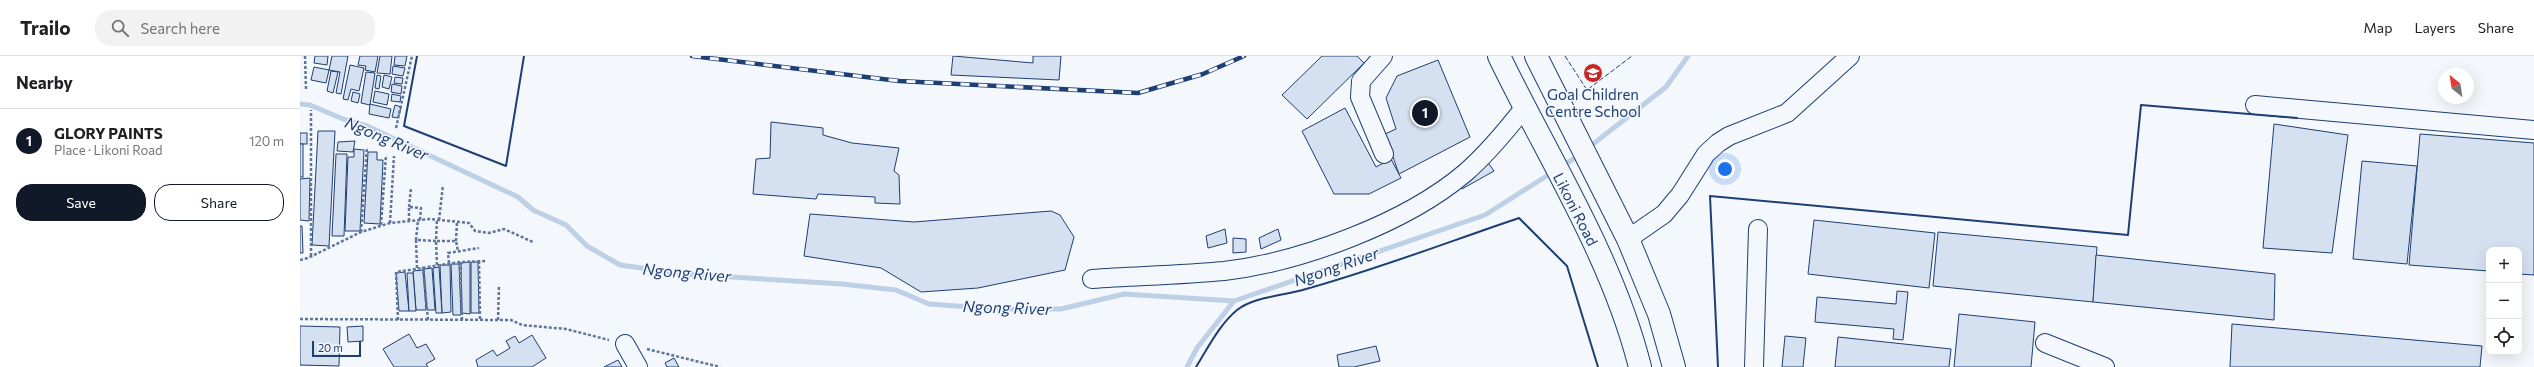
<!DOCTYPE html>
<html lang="en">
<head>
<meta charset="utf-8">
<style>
  body { margin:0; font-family:Commissioner,sans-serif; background:#f2f2f2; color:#202124 }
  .controls { position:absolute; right:12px; bottom:12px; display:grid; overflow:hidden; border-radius:8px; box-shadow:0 4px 16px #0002 }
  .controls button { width:36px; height:36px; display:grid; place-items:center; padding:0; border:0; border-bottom:1px solid #e0e0e0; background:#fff; color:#202124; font:20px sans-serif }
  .compass { position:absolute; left:2138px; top:12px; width:36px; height:36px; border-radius:50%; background:#fff; box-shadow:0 4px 16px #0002; rotate:330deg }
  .scale { position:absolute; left:12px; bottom:10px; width:49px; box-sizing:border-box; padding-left:4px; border:2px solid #1d3f73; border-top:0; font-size:11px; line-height:14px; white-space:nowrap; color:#1d3f73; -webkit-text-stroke:3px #f4f7fb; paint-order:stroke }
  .you { position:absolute; left:1425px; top:113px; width:14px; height:14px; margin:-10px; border:3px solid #fff; border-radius:50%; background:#1a73e8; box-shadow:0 0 0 6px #1a73e833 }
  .badge { display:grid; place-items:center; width:26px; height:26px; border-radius:50%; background:#111827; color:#fff; font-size:13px; font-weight:700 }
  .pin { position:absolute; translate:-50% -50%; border:2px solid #fff; box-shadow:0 1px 4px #0006 }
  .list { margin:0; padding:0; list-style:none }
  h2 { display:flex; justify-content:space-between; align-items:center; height:52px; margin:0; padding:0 16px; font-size:17px }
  h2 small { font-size:13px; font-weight:400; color:#757577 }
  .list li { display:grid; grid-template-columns:26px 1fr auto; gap:12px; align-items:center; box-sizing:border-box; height:64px; padding:0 16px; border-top:1px solid #e0e0e0 }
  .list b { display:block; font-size:15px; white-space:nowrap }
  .list p { margin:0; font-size:13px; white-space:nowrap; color:#757577 }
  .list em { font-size:13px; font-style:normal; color:#757577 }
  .actions { display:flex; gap:8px; padding:12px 16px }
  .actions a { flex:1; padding:9px 0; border:1px solid #111827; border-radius:16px; text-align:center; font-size:14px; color:#111827 }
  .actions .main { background:#111827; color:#fff }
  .icon { flex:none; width:22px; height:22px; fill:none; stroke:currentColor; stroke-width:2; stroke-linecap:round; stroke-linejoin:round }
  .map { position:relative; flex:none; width:2234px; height:311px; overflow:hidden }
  header { display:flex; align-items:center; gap:24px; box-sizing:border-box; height:56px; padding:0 20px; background:#fff; border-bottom:1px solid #e0e0e0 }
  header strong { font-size:19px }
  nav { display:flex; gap:22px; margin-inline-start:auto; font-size:14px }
  .search { width:280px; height:36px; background:#f2f2f2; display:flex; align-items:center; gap:10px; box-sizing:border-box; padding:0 14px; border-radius:16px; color:#757577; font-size:15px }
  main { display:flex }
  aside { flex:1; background:#fff }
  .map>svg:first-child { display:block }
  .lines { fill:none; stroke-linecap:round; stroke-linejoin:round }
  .stream { stroke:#bed0e5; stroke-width:5 }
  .building { fill:#d5e0f0; stroke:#1d3f73 }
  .minor-casing { stroke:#1d3f73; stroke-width:20 }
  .major-casing { stroke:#1d3f73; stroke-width:24 }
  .path { stroke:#5e769c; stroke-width:2.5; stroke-dasharray:3 2; stroke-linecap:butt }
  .minor { stroke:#f4f7fb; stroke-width:18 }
  .major { stroke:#f4f7fb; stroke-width:22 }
  .rail-casing { stroke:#1d3f73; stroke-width:4.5 }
  .rail { stroke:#f4f7fb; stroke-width:3; stroke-dasharray:9; stroke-linecap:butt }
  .fence { stroke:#1d3f73; stroke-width:1; stroke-dasharray:5 2; stroke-linecap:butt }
  .wall { stroke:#1d3f73; stroke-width:2 }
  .labels { text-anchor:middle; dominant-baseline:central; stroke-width:3; stroke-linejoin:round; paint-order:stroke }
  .poi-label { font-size:15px; fill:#1d3f73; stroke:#f4f7fb }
  .street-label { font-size:15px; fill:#1d3f73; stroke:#f4f7fb }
  .water-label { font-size:16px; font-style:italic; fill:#1d3f73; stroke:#f4f7fb }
</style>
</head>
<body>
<header>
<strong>Trailo</strong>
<div class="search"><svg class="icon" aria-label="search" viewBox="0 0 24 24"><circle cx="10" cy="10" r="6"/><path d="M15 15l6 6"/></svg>Search here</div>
<nav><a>Map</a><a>Layers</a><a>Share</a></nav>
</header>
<main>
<aside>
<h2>Nearby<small></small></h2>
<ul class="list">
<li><span class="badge">1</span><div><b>GLORY PAINTS</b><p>Place · Likoni Road</p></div><em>120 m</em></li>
</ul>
<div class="actions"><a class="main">Save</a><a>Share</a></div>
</aside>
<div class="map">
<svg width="2234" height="311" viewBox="0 0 2234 311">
  <rect width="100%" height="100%" fill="#f4f7fb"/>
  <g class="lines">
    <g class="stream">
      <polyline points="0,48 10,49 43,63 67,70 218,141 233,154 266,169 287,190 320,209 384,218 542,228 596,234 629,248 697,253 761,253 824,238 934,245 1185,159 1253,116"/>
      <polyline points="1288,92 1366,31 1388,0"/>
      <polyline points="1262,110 1280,99"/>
      <polyline points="887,311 897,292 934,245"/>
    </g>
  </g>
  <g class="building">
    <polygon points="15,0 28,0 27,9 14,7"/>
    <polygon points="32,0 48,0 41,38 36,37 40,16 29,14"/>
    <polygon points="60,0 78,0 75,16 65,14 66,10 58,9"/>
    <polygon points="80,0 92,0 90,18 77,17"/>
    <polygon points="95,0 107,0 105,10 94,9"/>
    <polygon points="653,0 733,7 733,0 761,0 759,24 651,19"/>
    <polygon points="1022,0 1057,0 1064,7 1007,63 982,39"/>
    <polygon points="1138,4 1170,81 1099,118 1085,78 1096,73 1086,42 1097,20"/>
    <polygon points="50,9 64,12 59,35 51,33 48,44 43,43"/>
    <polygon points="93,10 105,12 103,20 92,18"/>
    <polygon points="14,11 29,14 26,27 11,24"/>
    <polygon points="31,15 38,16 33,37 27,35"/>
    <polygon points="66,16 75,17 70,49 61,47"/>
    <polygon points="77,19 81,20 79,33 75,32"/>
    <polygon points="84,19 92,21 89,33 82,31"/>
    <polygon points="95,21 103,22 102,28 94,27"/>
    <polygon points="92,28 102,30 101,38 91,36"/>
    <polygon points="75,35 89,38 87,49 73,46"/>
    <polygon points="53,36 60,38 58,47 51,45"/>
    <polygon points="92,38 101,40 100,46 91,45"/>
    <polygon points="70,48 91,53 89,62 69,58"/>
    <polygon points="95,49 101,51 98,62 92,61"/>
    <polygon points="1045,52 1076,111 1091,103 1101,122 1069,138 1034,138 1002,75"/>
    <polygon points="471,66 523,72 523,79 552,87 599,92 594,115 599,119 600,148 575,147 575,141 518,138 516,143 453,138 456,103 470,102"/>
    <polygon points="1974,68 2048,79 2032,197 1963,192"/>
    <polygon points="18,75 35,75 29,190 12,189"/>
    <rect x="0" y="77" width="7" height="11"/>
    <polygon points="2120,78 2234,87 2234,219 2219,218 2219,194 2189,194 2189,215 2109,209"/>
    <polygon points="55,85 53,96 37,95 38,86"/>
    <rect x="0" y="88" width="3" height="33"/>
    <polygon points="54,93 64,94 60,175 45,175 48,101 54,101"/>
    <polygon points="68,96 77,96 77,104 83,104 80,168 64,167"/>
    <polygon points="36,98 47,98 44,180 32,180"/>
    <polygon points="1187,105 1194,115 1162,133 1156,124"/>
    <polygon points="2062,105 2117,110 2107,208 2053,203"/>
    <polygon points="10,122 9,165 0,164 0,123"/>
    <polygon points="751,155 760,159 774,181 765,214 678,232 621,236 581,212 504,200 510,158 614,166"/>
    <polygon points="1514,164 1635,177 1629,232 1508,218"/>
    <polygon points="0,170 2,170 3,197 0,197"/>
    <polygon points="925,173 927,187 908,192 906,180"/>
    <polygon points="978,173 981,184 961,193 959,182"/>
    <polygon points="1638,176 1797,191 1793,246 1633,230"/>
    <polygon points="933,182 946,183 946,196 933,197"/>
    <polygon points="1796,199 1975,218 1974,264 1793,246"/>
    <polygon points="170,206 170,258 162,257 161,207"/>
    <polygon points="171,206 178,206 179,257 171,257"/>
    <polygon points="151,208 159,208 161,259 153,259"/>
    <polygon points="140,209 150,209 151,256 142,257"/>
    <polygon points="139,211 142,257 136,257 133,212"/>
    <polygon points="132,212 135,254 127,254 124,213"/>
    <polygon points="123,214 126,254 116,254 113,215"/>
    <polygon points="105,216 109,255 99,255 96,217"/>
    <polygon points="107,217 113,217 116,255 109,255"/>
    <polygon points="1597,235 1608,236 1603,284 1593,283 1594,273 1515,266 1517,241 1596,248"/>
    <polygon points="1659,258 1735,266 1731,311 1654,311"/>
    <polygon points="1932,268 2182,290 2180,311 1930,311"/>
    <polygon points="0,270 40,271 39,310 0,309"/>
    <polygon points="63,270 63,285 48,286 47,271"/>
    <polygon points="109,278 117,292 126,288 135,303 126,308 128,311 94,311 83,293"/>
    <polygon points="232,279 246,302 232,311 178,311 176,304 193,294 197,300 210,292 206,285 215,280 219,287"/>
    <polygon points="1485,280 1506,282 1503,311 1482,311"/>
    <polygon points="1538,281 1651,293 1649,311 1535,311"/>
    <polygon points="1076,290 1080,305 1054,311 1039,311 1037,299"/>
    <polygon points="374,302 379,311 367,311 365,307"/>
    <polygon points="318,304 322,311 304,311"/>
  </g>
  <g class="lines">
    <g class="minor-casing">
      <g id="minor">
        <polyline points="1083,0 1061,25 1060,41 1084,98"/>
        <polyline points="1955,49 2234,74"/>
        <polyline points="1328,183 1364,158 1380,139 1406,98 1418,87 1429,80 1487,57 1550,0"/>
        <path d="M792,223C836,220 881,219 924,215C1001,206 1106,167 1165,117C1187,98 1206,75 1224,52"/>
        <polyline points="1745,287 1805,311"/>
        <polyline points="325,288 338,311"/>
        <polyline points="1454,311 1458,173"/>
      </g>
    </g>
    <g class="major-casing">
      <g id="major">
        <path d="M1199,0C1248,102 1312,200 1340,311"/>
        <polyline points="1236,0 1328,183 1359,258 1374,311"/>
      </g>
    </g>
    <g class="path">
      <polyline points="5,0 6,33"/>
      <polyline points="96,72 112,0"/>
      <polyline points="109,151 111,132"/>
      <polyline points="139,164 143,129"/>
      <polyline points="109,165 109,151 121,152 120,164"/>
      <polyline points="90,167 94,100"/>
      <polyline points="81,169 86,99"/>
      <polyline points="61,176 67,91"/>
      <polyline points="116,184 118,164"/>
      <polyline points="156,185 157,166"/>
      <polyline points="11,200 11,54"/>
      <polyline points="0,204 8,202 61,176 90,167 130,163 169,167 175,175 189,177 204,173 233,186"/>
      <polyline points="179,205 180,263"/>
      <polyline points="160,206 162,264"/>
      <polyline points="149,207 148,197 179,192"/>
      <polyline points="137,209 136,185 156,185 158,195"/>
      <polyline points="123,211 128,264"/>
      <polyline points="117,212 116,184 136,185 137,163"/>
      <polyline points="0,263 211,264 222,269 266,273 309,284"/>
      <polyline points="98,264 96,216 160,206 186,205"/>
      <polyline points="198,264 199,229"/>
      <polyline points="347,293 420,311"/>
    </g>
    <use href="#minor" class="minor"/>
    <use href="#major" class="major"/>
    <g class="rail-casing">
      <polyline id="rail" points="392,0 599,25 838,37 903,18 944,0"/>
    </g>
    <use href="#rail" class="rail"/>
    <polyline class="fence" points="1265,0 1287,34 1332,0"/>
    <g class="wall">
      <polyline points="117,0 104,70 206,110 224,0"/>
      <path d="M896,311C908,292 919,269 937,254C955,240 984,240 1006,233C1078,213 1148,186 1219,162L1267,210L1298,311"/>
      <polyline points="1418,311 1410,140 1828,179 1841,49 1997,62"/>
    </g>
  </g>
  <defs>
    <g id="school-disc" transform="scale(1)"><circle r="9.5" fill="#c62828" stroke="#f4f7fb"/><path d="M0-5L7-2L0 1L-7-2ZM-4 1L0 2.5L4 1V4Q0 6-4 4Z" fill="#fff"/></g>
  </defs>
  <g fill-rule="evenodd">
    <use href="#school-disc" x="1293" y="17"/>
  </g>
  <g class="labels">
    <g class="poi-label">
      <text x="1293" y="38">Goal Children<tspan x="1293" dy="17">Centre School</tspan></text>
    </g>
    <g class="street-label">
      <text transform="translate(1276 153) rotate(63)">Likoni Road</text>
    </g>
    <g class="water-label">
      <text transform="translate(87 82) rotate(23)">Ngong River</text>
      <text transform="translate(1036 210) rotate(-19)">Ngong River</text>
      <text transform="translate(387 216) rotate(5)">Ngong River</text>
      <text transform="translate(707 251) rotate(2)">Ngong River</text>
    </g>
  </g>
</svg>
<div class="controls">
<button>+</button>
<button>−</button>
<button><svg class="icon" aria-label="locate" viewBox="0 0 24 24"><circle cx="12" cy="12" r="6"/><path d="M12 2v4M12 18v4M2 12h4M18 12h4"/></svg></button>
</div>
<svg class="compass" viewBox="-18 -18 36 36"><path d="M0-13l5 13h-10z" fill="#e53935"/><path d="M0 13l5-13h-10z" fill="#757577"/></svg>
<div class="scale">20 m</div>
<div class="you"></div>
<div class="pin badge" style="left:1125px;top:57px">1</div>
</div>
</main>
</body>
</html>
